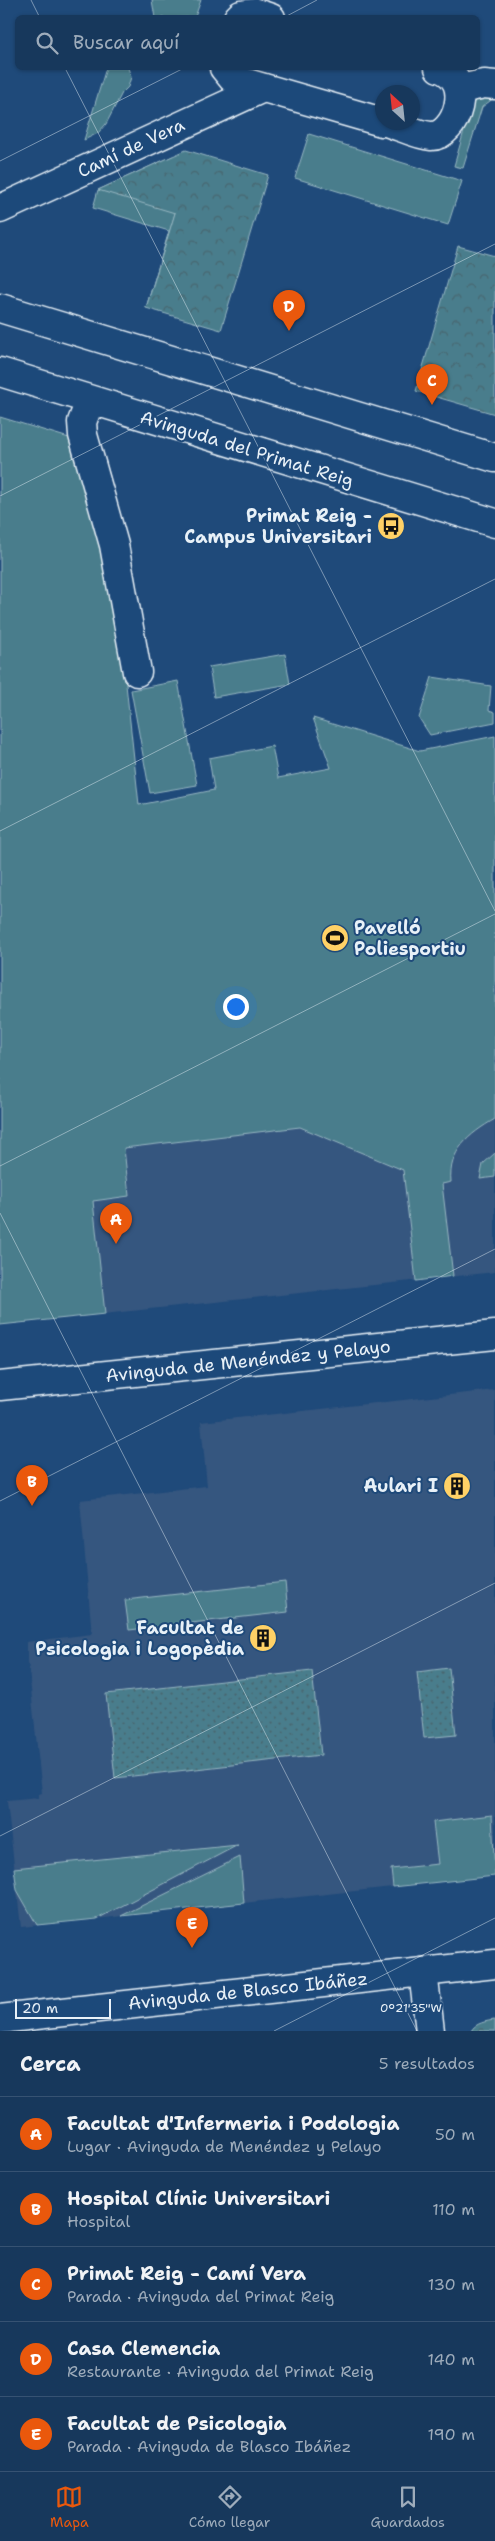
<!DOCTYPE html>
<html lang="es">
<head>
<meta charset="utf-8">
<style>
  body { margin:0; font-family:"Shantell Sans",sans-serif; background:#244365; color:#f1f3f6 }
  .compass { position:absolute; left:375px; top:85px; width:45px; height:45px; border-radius:50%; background:#17385c; box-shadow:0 1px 4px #0004; rotate:333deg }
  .scale { position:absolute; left:15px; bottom:12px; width:96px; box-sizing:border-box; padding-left:5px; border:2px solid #e8f1f8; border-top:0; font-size:14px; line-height:18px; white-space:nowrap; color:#e8f1f8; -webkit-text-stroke:4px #1f4a7a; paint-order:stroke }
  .you { position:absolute; left:235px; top:1006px; width:18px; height:18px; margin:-12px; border:4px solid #fff; border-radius:50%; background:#1a73e8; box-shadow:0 0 0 8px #1a73e833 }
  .badge { display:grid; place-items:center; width:32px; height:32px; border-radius:50%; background:#ea580c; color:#fff; font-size:16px; font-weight:700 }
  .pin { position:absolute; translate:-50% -41px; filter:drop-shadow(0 1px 2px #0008) }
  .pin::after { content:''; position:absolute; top:26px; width:18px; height:15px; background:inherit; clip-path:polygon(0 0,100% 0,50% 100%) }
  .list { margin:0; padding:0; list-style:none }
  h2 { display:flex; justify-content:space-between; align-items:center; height:65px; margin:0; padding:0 20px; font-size:21px }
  h2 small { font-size:16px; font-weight:400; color:#9eacbb }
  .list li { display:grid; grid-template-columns:32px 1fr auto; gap:15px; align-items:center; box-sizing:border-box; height:75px; padding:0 20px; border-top:1px solid #365272 }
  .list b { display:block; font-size:19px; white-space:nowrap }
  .list p { margin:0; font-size:16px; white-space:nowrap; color:#9eacbb }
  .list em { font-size:16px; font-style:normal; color:#9eacbb }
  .icon { flex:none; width:28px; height:28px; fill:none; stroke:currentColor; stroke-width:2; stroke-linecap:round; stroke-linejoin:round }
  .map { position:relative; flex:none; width:495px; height:2031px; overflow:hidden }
  .search { position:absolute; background:#17385c; box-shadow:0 1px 4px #0004; left:15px; right:15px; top:15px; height:55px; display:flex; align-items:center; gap:12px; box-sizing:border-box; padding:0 18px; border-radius:8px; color:#9eacbb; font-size:19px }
  .sheet { height:440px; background:#17385c }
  nav { display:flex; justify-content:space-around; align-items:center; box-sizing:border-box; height:70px; border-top:1px solid #365272; background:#17385c; font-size:14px; color:#9eacbb }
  nav a { display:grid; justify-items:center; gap:2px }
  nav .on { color:#ea580c }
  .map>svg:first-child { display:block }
  .built { fill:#36567f }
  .grass { fill:#487d8c; stroke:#98b7c2 }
  .forest { fill:url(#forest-crowns); stroke:#98b7c2 }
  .garden { fill:url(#garden-dots); stroke:#98b7c2 }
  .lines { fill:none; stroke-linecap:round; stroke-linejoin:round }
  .pedestrian-casing { stroke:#e8f1f8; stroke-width:31 }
  .minor-casing { stroke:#e8f1f8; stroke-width:31 }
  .primary-casing { stroke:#e8f1f8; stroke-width:31 }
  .pedestrian { stroke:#1f4a7a; stroke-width:28 }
  .minor { stroke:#1f4a7a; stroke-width:28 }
  .primary { stroke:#1f4a7a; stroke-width:28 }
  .ticks { fill:none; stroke:#e8f1f8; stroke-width:1; stroke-opacity:0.45 }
  .labels { text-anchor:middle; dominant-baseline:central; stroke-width:4; stroke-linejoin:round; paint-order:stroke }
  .street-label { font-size:18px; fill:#e8f1f8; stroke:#1f4a7a }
  .poi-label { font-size:18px; font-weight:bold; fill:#e8f1f8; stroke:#1f4a7a; text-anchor:end }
  .ticks-label { font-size:12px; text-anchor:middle; fill:#e8f1f8; stroke:#1f4a7a; stroke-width:4; stroke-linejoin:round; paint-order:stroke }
</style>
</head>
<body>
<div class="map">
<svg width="495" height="2031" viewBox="0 0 495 2031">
  <defs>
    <pattern id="forest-crowns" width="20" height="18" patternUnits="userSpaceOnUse" patternTransform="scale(1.25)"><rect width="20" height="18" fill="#487d8c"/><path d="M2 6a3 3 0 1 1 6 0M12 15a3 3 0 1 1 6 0" fill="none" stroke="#47656e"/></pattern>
    <pattern id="garden-dots" width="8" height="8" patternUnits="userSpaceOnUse" patternTransform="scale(1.25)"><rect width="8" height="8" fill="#487d8c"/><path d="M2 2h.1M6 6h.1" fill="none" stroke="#47656e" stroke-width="1.8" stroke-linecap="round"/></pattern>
  </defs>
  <rect width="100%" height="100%" fill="#1f4a7a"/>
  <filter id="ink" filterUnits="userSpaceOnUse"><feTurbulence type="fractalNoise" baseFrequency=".02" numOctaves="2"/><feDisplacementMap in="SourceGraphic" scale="10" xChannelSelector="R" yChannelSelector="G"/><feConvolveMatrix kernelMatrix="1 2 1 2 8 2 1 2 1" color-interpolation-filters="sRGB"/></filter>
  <g filter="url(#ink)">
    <g class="built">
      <polygon points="0,417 69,438 120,629 139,805 495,736 495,1272 0,1325"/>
      <polygon points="495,1390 495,1876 21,1927 7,1801 39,1798 39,1794 42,1793 26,1642 92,1634 80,1500 207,1486 201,1422"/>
    </g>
    <g class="grass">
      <polygon points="152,0 201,0 195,17 155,18"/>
      <polygon points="106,68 128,68 131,77 128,87 122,93 106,124 98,133 84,140"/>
      <polygon points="477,98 494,98 482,107 463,168 454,166 472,103"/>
      <polygon points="309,134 462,181 448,225 295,178"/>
      <polygon points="173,156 177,207 146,308 169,231 93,208 98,190"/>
      <path d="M0,417L69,438L105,547L120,629L139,805L214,790L209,758L272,746L278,778L331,768L313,718L420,751L495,736V1119C469,1134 448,1151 451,1182L442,1184L453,1276L416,1281L403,1170L300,1127L124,1148L129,1196L93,1201L105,1314L0,1325Z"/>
      <polygon points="285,654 290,684 214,697 209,667"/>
      <polygon points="432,677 491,686 489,710 495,712 495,722 430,735 419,718"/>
      <polygon points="178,681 197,785 150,793 131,690"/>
      <polygon points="495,1153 495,1177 480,1179 483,1164"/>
      <polygon points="285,1582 288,1612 129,1630 125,1600"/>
      <polygon points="492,1815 495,1876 393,1887 391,1869 438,1864 433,1822"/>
      <polygon points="238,1845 97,1919 37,1925 17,1890 14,1868"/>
      <polygon points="240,1857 244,1903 121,1916"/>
    </g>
    <g class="forest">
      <polygon points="186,150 268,175 221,330 146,308 175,213 98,190"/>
      <polygon points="458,246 495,256 495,414 416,391"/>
      <path d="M495,2020V2031H471C475,2023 487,2021 495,2020Z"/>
    </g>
    <g class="garden">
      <polygon points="449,1668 456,1735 424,1738 417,1672"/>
      <polygon points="312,1671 321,1755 115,1778 106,1694"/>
    </g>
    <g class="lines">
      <g class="pedestrian-casing">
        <polyline id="pedestrian" points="90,401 82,422 83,435 114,545 137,672"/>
      </g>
      <g class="minor-casing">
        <g id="minor">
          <polyline points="238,18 241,15 256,13 271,18"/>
          <polyline points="224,68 233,79 382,122"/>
          <polyline points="460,89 484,84 495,85"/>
          <path d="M386,122C400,126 417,135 431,136C456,137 476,79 439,68"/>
          <polyline points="0,209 263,88"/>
          <polyline points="0,1386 495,1335"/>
          <polyline points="423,1972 430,2031"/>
        </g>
      </g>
      <g class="primary-casing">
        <g id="primary">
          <polyline points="0,308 495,458"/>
          <polyline points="0,372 495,523"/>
          <polyline points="0,2019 495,1964"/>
        </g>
      </g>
      <use href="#pedestrian" class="pedestrian"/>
      <use href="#minor" class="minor"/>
      <use href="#primary" class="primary"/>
    </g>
  </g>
  <path class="ticks" d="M31,0L40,18M283,18L317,0M65,68L495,911M0,161L184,68M0,496L495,244M0,831L495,579M0,1166L495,914M0,1213L417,2031M0,1501L495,1249M0,1836L495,1583M274,2031L495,1918"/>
  <defs>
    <g id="bus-disc" transform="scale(1.4375)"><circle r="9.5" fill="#ffd166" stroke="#1f4a7a"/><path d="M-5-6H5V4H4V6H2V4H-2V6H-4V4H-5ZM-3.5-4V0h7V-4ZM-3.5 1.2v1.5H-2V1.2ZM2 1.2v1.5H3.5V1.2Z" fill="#111"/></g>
    <g id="stadium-disc" transform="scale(1.4375)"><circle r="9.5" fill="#ffd166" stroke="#1f4a7a"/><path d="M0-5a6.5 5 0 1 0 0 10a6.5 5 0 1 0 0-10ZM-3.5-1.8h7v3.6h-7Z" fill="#111"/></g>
    <g id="building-disc" transform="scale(1.4375)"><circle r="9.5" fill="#ffd166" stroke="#1f4a7a"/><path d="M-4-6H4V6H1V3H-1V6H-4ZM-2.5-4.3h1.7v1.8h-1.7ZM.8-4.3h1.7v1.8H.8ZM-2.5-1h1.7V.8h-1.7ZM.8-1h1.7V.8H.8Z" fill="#111"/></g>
  </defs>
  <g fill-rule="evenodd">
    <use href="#bus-disc" x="391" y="526"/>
    <use href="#stadium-disc" x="335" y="938"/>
    <use href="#building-disc" x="457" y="1486"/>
    <use href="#building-disc" x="263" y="1638"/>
  </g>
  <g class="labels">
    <g class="street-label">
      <text transform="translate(131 148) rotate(-25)">Camí de Vera</text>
      <text transform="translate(247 449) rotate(17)">Avinguda del Primat Reig</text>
      <text transform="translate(248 1361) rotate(-6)">Avinguda de Menéndez y Pelayo</text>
      <text transform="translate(248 1991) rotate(-6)">Avinguda de Blasco Ibáñez</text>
    </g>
    <g class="poi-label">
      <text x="372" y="516">Primat Reig -<tspan x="372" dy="21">Campus Universitari</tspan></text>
      <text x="354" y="928" text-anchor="start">Pavelló<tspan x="354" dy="21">Poliesportiu</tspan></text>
      <text x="438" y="1486">Aulari I</text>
      <text x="244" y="1628">Facultat de<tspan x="244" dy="21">Psicologia i Logopèdia</tspan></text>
    </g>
  </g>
  <g class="ticks-label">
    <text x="411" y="2012">0°21'35"W</text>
  </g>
</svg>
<svg class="compass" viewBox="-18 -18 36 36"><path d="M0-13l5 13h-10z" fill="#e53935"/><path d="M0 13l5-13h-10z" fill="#9eacbb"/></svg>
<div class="scale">20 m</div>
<div class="you"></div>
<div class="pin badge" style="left:116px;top:1244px">A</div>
<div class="pin badge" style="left:32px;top:1506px">B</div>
<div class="pin badge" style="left:432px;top:405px">C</div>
<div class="pin badge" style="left:289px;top:331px">D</div>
<div class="pin badge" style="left:192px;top:1948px">E</div>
<div class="search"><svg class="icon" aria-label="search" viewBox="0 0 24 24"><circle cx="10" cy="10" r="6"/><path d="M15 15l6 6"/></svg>Buscar aquí</div>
</div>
<section class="sheet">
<h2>Cerca<small>5 resultados</small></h2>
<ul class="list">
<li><span class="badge">A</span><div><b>Facultat d'Infermeria i Podologia</b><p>Lugar · Avinguda de Menéndez y Pelayo</p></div><em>50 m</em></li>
<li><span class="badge">B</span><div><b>Hospital Clínic Universitari</b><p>Hospital</p></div><em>110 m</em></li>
<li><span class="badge">C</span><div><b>Primat Reig - Camí Vera</b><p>Parada · Avinguda del Primat Reig</p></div><em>130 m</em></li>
<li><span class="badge">D</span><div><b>Casa Clemencia</b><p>Restaurante · Avinguda del Primat Reig</p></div><em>140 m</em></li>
<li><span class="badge">E</span><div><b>Facultat de Psicologia</b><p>Parada · Avinguda de Blasco Ibáñez</p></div><em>190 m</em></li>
</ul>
</section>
<nav>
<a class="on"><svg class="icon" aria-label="map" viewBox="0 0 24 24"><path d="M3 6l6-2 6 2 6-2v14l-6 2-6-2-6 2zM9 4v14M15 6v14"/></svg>Mapa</a>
<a><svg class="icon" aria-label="directions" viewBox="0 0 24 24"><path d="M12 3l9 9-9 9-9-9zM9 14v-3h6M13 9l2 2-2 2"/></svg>Cómo llegar</a>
<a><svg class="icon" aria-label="saved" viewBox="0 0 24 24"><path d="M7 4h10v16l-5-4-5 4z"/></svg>Guardados</a>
</nav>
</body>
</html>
